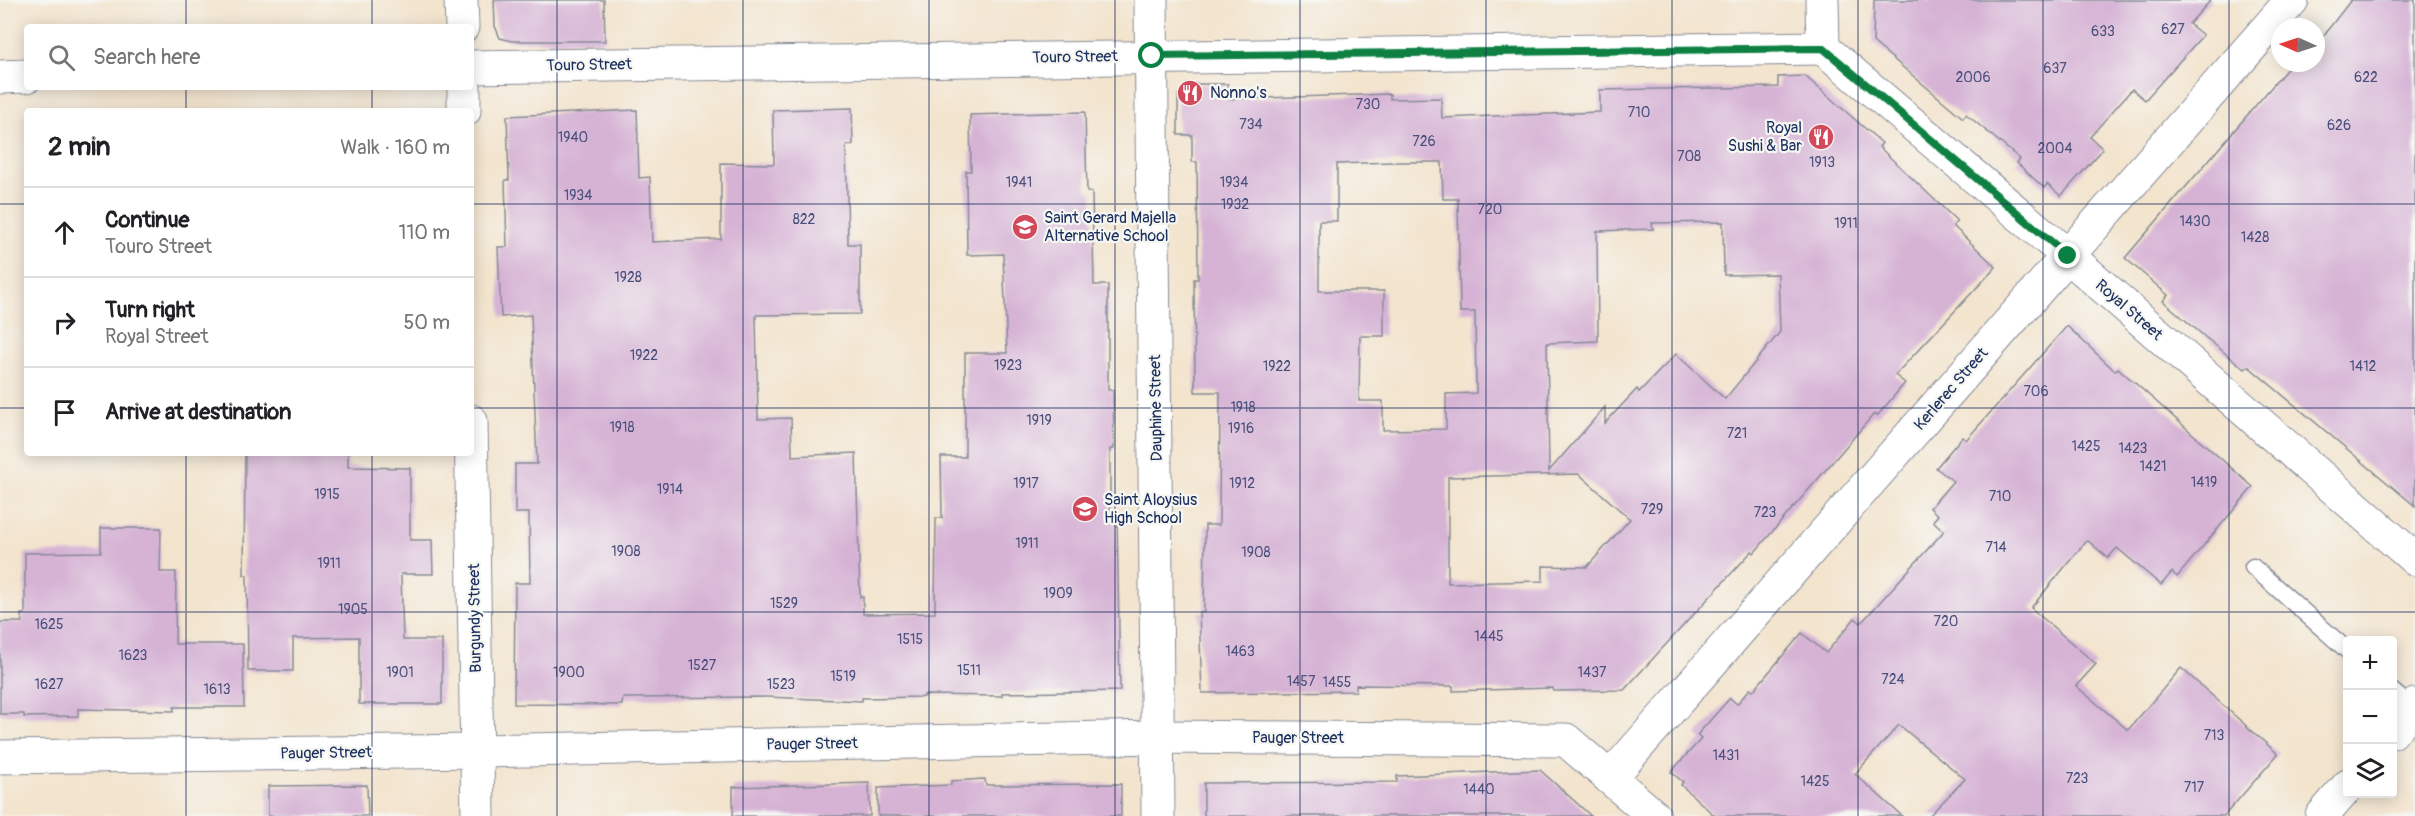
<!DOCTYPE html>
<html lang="en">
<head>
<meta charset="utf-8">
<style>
  body { margin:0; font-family:Pangolin,sans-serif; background:#f6f6f6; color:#202124 }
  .controls { position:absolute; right:18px; bottom:18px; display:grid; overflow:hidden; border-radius:6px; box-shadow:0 3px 15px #0003 }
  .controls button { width:54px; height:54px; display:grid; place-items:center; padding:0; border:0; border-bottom:2px solid #e0e0e0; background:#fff; color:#202124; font:30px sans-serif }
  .compass { position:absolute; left:2271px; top:18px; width:54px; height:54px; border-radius:50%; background:#fff; box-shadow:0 3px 15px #0003; rotate:273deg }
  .stop { position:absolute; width:18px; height:18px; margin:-14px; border:4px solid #0b8043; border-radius:50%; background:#fff }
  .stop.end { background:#0b8043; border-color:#fff; box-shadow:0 2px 6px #0008 }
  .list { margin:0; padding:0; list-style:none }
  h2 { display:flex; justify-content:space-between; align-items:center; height:78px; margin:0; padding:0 24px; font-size:26px }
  h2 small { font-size:20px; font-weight:400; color:#757577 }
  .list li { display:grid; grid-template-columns:39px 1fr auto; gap:18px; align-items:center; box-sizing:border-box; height:90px; padding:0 24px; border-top:2px solid #e0e0e0 }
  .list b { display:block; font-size:22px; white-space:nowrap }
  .list p { margin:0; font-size:20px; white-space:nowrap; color:#757577 }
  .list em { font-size:20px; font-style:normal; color:#757577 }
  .icon { flex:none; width:33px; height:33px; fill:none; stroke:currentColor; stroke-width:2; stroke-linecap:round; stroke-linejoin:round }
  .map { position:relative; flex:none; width:2415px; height:816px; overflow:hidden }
  .search { position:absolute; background:#fff; box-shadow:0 3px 15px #0003; left:24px; top:24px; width:450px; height:66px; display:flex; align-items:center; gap:15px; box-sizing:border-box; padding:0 21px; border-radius:6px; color:#757577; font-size:22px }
  .panel { position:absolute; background:#fff; box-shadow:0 3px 15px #0003; left:24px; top:108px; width:450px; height:348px; border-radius:6px }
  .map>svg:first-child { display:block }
  .building { fill:#d6b3d5; fill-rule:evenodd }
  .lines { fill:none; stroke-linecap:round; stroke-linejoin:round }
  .service-casing { stroke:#878a96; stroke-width:19 }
  .minor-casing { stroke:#878a96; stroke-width:35 }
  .tertiary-casing { stroke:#878a96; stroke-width:35 }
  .service { stroke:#fff; stroke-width:16 }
  .minor { stroke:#fff; stroke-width:33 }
  .tertiary { stroke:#fff; stroke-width:33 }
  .route { stroke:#0b8043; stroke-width:8 }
  .grid { fill:none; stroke:#1b2f5e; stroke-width:1.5; stroke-opacity:0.55 }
  .labels { text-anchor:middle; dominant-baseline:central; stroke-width:4.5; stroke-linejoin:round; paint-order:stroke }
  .number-label { font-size:14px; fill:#4a507c }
  .street-label { font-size:16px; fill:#1b2f5e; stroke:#f6f6f2 }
  .poi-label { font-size:16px; fill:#1b2f5e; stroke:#f6f6f2; text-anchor:start }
</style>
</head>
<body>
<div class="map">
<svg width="2415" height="816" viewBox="0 0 2415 816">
  <rect width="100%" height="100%" fill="#f6f6f2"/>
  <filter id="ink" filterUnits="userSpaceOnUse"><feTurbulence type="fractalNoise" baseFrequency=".0167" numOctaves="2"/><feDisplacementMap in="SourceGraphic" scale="12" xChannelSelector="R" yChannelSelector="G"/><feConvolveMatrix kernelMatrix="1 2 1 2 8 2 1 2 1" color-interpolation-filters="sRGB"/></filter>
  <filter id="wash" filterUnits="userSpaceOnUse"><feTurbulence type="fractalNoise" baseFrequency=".008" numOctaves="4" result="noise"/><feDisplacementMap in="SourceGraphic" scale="24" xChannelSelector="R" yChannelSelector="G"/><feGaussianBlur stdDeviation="1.35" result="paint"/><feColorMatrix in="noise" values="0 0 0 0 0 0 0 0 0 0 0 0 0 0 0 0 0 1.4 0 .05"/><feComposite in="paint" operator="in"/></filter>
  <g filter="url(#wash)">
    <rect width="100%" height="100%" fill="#f3e4ce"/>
    <g id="blocks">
      <g class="building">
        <polygon points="494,0 604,0 605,41 512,41 500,38 495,26"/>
        <polygon points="1874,0 2211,0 2189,24 2203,35 2145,100 2132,89 2090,137 2103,149 2061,196 2047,184 2044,188 2017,163 2020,159 1966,114 1963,118 1873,42"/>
        <polygon points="2351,0 2415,0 2415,506 2248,366 2245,369 2205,337 2163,301 2168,295 2125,258 2292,63 2316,63 2316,45"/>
        <path d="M1805,76L1882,143L1879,147L1957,221L1953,226L1996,267L1895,375L1905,383L1877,416L1874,414L1754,553L1752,551L1624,690L1553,691V688L1453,691V686L1356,685V691L1202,693L1199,612H1204L1205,525H1219L1220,392H1195L1194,279H1198L1197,162H1192V135H1178V95L1187,84H1228L1229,99L1390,94V99L1441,98L1442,118L1600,112V90L1778,87V77ZM1391,162H1442L1443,199H1458L1460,312H1475L1476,393L1446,394V429L1383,430V401H1359L1360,336H1384V291H1319V221H1337V164ZM1723,222L1724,275L1778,274L1780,332L1725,399L1676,354L1639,392L1637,389L1605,423V407L1549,471L1547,343L1598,341L1597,231L1653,229L1652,223ZM1579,474L1630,519L1587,567L1543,566V581L1448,583V477Z"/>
        <polygon points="852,108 853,145 846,145 848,244 860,244 860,314 756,315 758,419 791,418 792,456 856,453 860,597 863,597 863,614 935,613 936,518 942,518 941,457 965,457 965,353 1007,353 1003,254 967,255 966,171 971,171 970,115 1085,112 1087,192 1092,192 1094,285 1108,285 1108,390 1113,390 1114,449 1110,449 1110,517 1117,517 1120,691 1002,693 1002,696 924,695 924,697 862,698 862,701 766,697 623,698 622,705 514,704 515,583 530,583 529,513 515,513 515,464 537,464 531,315 501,317 498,247 507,247 505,180 509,180 507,116 637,110 639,178 650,177 652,242 721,239 721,163 774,164 773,110"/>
        <polygon points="2067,326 2115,371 2118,368 2253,487 2177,577 2172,572 2161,585 2117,548 2108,558 2087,540 2031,608 2096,664 2076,686 2128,730 2181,668 2278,754 2224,816 1929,816 1965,779 1899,725 1855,774 1902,816 1715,816 1681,785 1683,782 1671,772 1701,739 1697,735 1730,698 1737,704 1750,689 1753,691 1802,633 1826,653 1855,618 1861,623 1944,531 1933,521 1938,515 1930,508 1953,481 1936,468 1962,437 1966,440"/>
        <polygon points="245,453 348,453 348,467 410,468 410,540 432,540 433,574 401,574 403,640 442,640 442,704 359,704 359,637 293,638 293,671 248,671 247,575 244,575"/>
        <polygon points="101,528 161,528 160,572 176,572 175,644 243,644 244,707 174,707 174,711 78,709 78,716 24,717 24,714 0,714 0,622 22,622 21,614 25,614 25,553 101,552"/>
        <polygon points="1540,770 1591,816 1204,816 1204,783 1397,782 1397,776"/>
        <polygon points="985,779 986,785 1121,784 1121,816 878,816 878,788 951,785 951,781"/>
        <polygon points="869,783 870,816 733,816 733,787"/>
        <polygon points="367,785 368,816 268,816 268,786"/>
      </g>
    </g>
  </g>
  <g filter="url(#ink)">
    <use href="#blocks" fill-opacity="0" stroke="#878a96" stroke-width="1.5"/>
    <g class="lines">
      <g class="service-casing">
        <g id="service">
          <polyline points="2253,567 2348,651"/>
          <polyline points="2392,691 2412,708"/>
        </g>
      </g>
      <g class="minor-casing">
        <g id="minor">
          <polyline points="461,0 462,27"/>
          <polyline points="1151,0 1158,816"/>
          <polyline points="1822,0 1823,48 2068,256 2415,559"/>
          <polyline points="471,67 1823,48"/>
          <polyline points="0,77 27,76"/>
          <polyline points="464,87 464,111"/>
          <polyline points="471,421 478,816"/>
          <polyline points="0,757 478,751 1159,737 1566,740 1654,816"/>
          <polyline points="1610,778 2292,0"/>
        </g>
      </g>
      <g class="tertiary-casing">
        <g id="tertiary">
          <polyline points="2392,732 2415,705"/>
          <polyline points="2322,816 2348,786"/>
        </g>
      </g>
      <use href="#service" class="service"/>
      <use href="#minor" class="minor"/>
      <use href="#tertiary" class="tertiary"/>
    </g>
  </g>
  <g class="lines" filter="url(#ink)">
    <polyline class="route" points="1152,56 1823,48 2068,256"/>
  </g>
  <path class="grid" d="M186,0V27M372,0V27M557,0V816M743,0V816M929,0V816M1115,0V816M1300,0V816M1486,0V816M1672,0V816M1858,0V816M2043,0V816M2229,0V816M186,87V111M372,87V111M0,204H27M471,204H2415M0,408H27M471,408H2415M186,453V816M372,453V816M0,612H2415"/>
  <defs>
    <g id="restaurant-disc" transform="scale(1.35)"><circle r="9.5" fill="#d1495b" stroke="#f6f6f2"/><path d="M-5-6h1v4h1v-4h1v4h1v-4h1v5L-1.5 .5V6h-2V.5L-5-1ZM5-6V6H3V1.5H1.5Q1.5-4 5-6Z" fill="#fff"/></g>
    <g id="school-disc" transform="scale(1.35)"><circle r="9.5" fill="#d1495b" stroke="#f6f6f2"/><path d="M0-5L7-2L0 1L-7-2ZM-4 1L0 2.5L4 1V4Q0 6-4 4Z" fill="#fff"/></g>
  </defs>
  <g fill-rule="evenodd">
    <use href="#restaurant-disc" x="1190" y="93"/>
    <use href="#restaurant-disc" x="1821" y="137"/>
    <use href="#school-disc" x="1025" y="227"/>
    <use href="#school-disc" x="1085" y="509"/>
  </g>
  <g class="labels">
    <g class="number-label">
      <text x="2173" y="29">627</text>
      <text x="2103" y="31">633</text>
      <text x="2055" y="68">637</text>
      <text x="1973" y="77">2006</text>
      <text x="2366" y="77">622</text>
      <text x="1368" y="104">730</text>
      <text x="1639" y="112">710</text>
      <text x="1251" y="124">734</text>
      <text x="2339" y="125">626</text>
      <text x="573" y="137">1940</text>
      <text x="1424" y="141">726</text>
      <text x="2055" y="148">2004</text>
      <text x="1689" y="156">708</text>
      <text x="1822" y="162">1913</text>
      <text x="1019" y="182">1941</text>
      <text x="1234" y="182">1934</text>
      <text x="578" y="195">1934</text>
      <text x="1235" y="204">1932</text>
      <text x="1490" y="209">720</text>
      <text x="804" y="219">822</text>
      <text x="2195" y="221">1430</text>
      <text x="1846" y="223">1911</text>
      <text x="2255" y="237">1428</text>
      <text x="628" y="277">1928</text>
      <text x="644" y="355">1922</text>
      <text x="1008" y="365">1923</text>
      <text x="1277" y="366">1922</text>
      <text x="2363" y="366">1412</text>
      <text x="2036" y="391">706</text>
      <text x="1243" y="407">1918</text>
      <text x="1039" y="420">1919</text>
      <text x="622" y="427">1918</text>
      <text x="1241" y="428">1916</text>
      <text x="1737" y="433">721</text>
      <text x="2086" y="446">1425</text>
      <text x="2133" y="448">1423</text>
      <text x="2153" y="466">1421</text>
      <text x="2204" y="482">1419</text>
      <text x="1026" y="483">1917</text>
      <text x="1242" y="483">1912</text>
      <text x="670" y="489">1914</text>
      <text x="327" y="494">1915</text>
      <text x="2000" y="496">710</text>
      <text x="1652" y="509">729</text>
      <text x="1765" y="512">723</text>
      <text x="1027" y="543">1911</text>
      <text x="1996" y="547">714</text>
      <text x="626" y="551">1908</text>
      <text x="1256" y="552">1908</text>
      <text x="329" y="563">1911</text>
      <text x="1058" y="593">1909</text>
      <text x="784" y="603">1529</text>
      <text x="353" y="609">1905</text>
      <text x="1946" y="621">720</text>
      <text x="49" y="624">1625</text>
      <text x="1489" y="636">1445</text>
      <text x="910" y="639">1515</text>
      <text x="1240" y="651">1463</text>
      <text x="133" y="655">1623</text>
      <text x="702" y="665">1527</text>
      <text x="969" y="670">1511</text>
      <text x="400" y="672">1901</text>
      <text x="569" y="672">1900</text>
      <text x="1592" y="672">1437</text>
      <text x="843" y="676">1519</text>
      <text x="1893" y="679">724</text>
      <text x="1301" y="681">1457</text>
      <text x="1337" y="682">1455</text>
      <text x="49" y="684">1627</text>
      <text x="781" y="684">1523</text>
      <text x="217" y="689">1613</text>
      <text x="2214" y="735">713</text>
      <text x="1726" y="755">1431</text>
      <text x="2077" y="778">723</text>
      <text x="1815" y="781">1425</text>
      <text x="2194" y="787">717</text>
      <text x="1479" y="789">1440</text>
    </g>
    <g class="street-label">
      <text transform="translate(1075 57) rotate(-1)">Touro Street</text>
      <text transform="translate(589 65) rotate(-1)">Touro Street</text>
      <text transform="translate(2129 310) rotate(41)">Royal Street</text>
      <text transform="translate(1951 389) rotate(-49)">Kerlerec Street</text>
      <text transform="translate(1156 408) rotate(-91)">Dauphine Street</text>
      <text transform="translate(475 618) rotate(-91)">Burgundy Street</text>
      <text x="1298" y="738">Pauger Street</text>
      <text transform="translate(812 744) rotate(-1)">Pauger Street</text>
      <text transform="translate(326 753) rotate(-1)">Pauger Street</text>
    </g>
    <g class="poi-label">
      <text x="1210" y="93">Nonno's</text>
      <text x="1802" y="128" text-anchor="end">Royal<tspan x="1802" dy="18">Sushi &amp; Bar</tspan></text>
      <text x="1044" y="218">Saint Gerard Majella<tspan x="1044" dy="18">Alternative School</tspan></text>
      <text x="1104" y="500">Saint Aloysius<tspan x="1104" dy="18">High School</tspan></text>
    </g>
  </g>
</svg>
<div class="controls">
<button>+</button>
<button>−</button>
<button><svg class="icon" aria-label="layers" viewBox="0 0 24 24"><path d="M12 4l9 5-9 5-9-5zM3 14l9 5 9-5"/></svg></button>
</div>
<svg class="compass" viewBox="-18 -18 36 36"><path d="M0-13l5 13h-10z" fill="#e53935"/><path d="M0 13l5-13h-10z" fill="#757577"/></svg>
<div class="stop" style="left:1152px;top:56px"></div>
<div class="stop end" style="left:2068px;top:256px"></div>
<div class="search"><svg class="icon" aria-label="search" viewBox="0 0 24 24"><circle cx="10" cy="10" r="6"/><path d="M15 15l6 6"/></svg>Search here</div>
<section class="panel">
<h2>2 min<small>Walk · 160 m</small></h2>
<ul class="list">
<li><svg class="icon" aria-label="ahead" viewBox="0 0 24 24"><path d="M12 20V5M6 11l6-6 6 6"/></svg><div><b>Continue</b><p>Touro Street</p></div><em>110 m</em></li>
<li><svg class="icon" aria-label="right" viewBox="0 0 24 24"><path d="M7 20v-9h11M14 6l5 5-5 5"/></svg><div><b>Turn right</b><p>Royal Street</p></div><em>50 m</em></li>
<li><svg class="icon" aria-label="arrive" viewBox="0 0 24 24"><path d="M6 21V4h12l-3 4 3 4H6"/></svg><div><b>Arrive at destination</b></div></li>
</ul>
</section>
</div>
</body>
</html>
